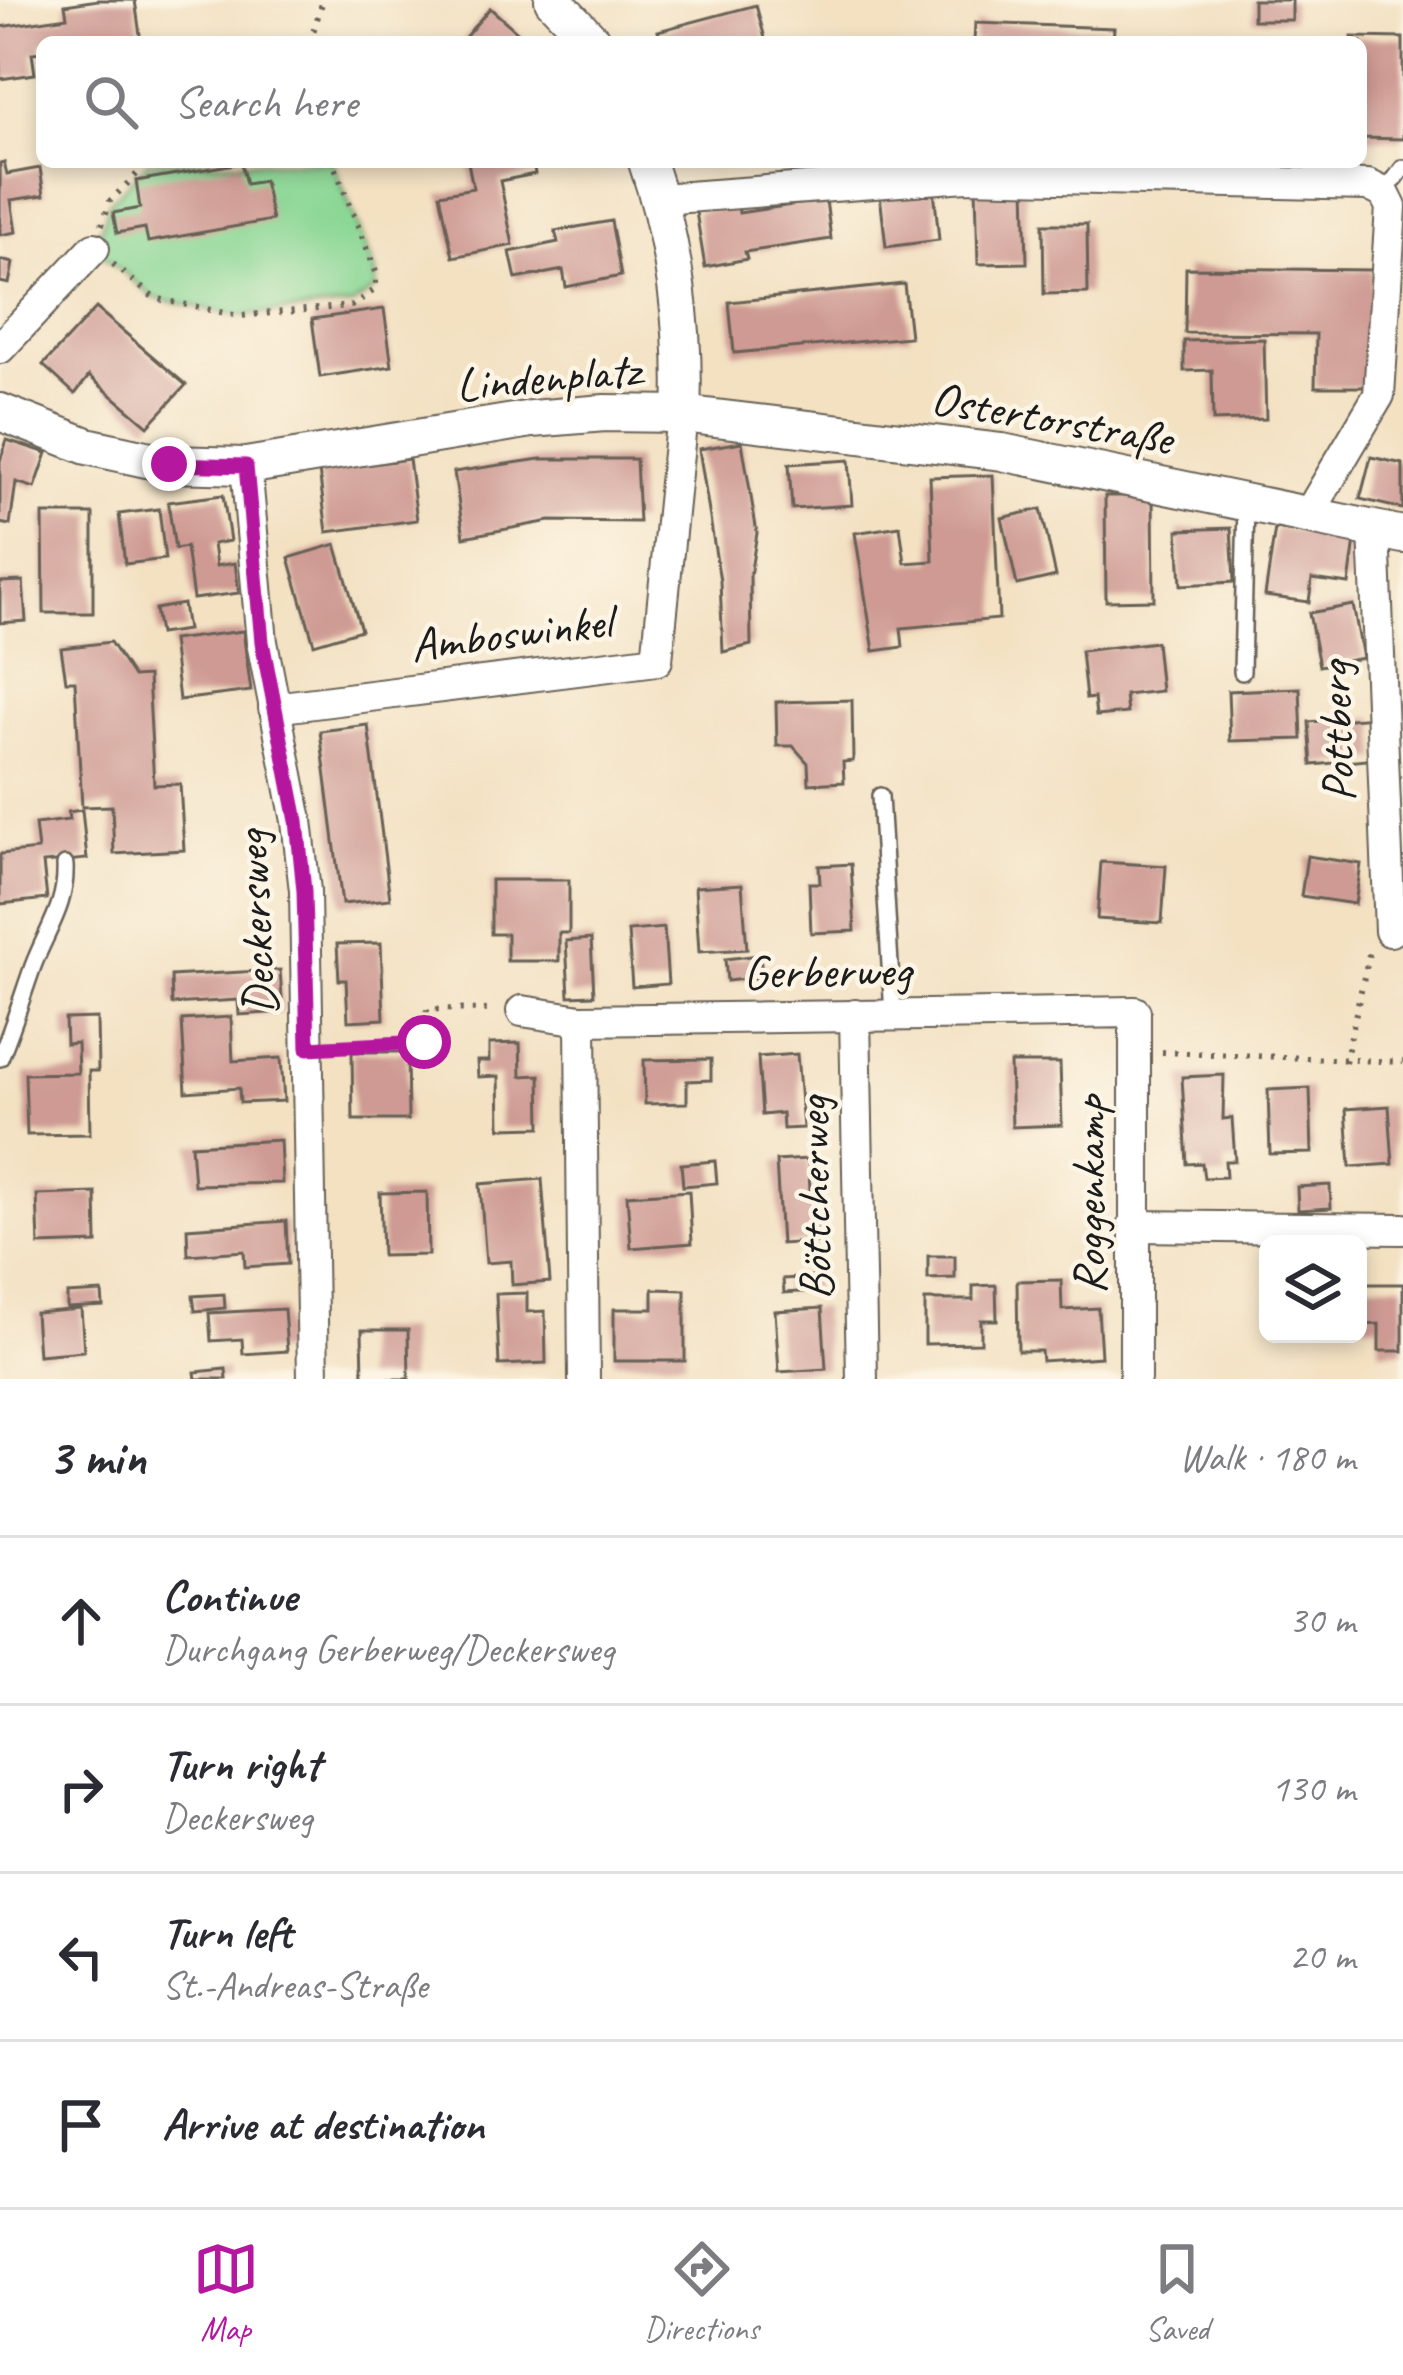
<!DOCTYPE html>
<html lang="en">
<head>
<meta charset="utf-8">
<style>
  body { margin:0; font-family:Caveat,sans-serif; background:#f2f2f3; color:#2b2b33 }
  .controls { position:absolute; right:36px; bottom:36px; display:grid; overflow:hidden; border-radius:18px; box-shadow:0 6px 18px #0003 }
  .controls button { width:108px; height:108px; display:grid; place-items:center; padding:0; border:0; border-bottom:3px solid #e1e1e2; background:#fff; color:#2b2b33; font:60px sans-serif }
  .stop { position:absolute; width:36px; height:36px; margin:-27px; border:9px solid #b5179e; border-radius:50%; background:#fff }
  .stop.end { background:#b5179e; border-color:#fff; box-shadow:0 3px 12px #0008 }
  .list { margin:0; padding:0; list-style:none }
  h2 { display:flex; justify-content:space-between; align-items:center; height:156px; margin:0; padding:0 48px; font-size:51px }
  h2 small { font-size:39px; font-weight:400; color:#7c7c81 }
  .list li { display:grid; grid-template-columns:78px 1fr auto; gap:36px; align-items:center; box-sizing:border-box; height:168px; padding:0 48px; border-top:3px solid #e1e1e2 }
  .list b { display:block; font-size:45px; white-space:nowrap }
  .list p { margin:0; font-size:39px; white-space:nowrap; color:#7c7c81 }
  .list em { font-size:39px; font-style:normal; color:#7c7c81 }
  .icon { flex:none; width:66px; height:66px; fill:none; stroke:currentColor; stroke-width:2; stroke-linecap:round; stroke-linejoin:round }
  .map { position:relative; flex:none; width:1403px; height:1379px; overflow:hidden }
  .search { position:absolute; background:#fff; box-shadow:0 6px 18px #0003; left:36px; right:36px; top:36px; height:132px; display:flex; align-items:center; gap:30px; box-sizing:border-box; padding:0 42px; border-radius:18px; color:#7c7c81; font-size:45px }
  .sheet { height:828px; background:#fff }
  nav { display:flex; justify-content:space-around; align-items:center; box-sizing:border-box; height:168px; border-top:3px solid #e1e1e2; background:#fff; font-size:33px; color:#7c7c81 }
  nav a { display:grid; justify-items:center; gap:6px }
  nav .on { color:#b5179e }
  .map>svg:first-child { display:block }
  .green { fill:#8bd795; stroke:#547a58; stroke-width:3 }
  .building { fill:#ce9a93 }
  .lines { fill:none; stroke-linecap:round; stroke-linejoin:round }
  .service-casing { stroke:#676156; stroke-width:20 }
  .minor-casing { stroke:#676156; stroke-width:34 }
  .tertiary-casing { stroke:#676156; stroke-width:40 }
  .path { stroke:#676156; stroke-width:6; stroke-dasharray:3 9; stroke-linecap:butt }
  .service { stroke:#fff; stroke-width:15 }
  .minor { stroke:#fff; stroke-width:30 }
  .tertiary { stroke:#fff; stroke-width:36 }
  .route { stroke:#b5179e; stroke-width:15 }
  .labels { text-anchor:middle; dominant-baseline:central; stroke-width:9; stroke-linejoin:round; paint-order:stroke }
  .street-label { font-size:48px; fill:#1c1c1c; stroke:#fcf5e5 }
</style>
</head>
<body>
<div class="map">
<svg width="1403" height="1379" viewBox="0 0 1403 1379">
  <rect width="100%" height="100%" fill="#fcf5e5"/>
  <filter id="ink" filterUnits="userSpaceOnUse"><feTurbulence type="fractalNoise" baseFrequency=".00833" numOctaves="2"/><feDisplacementMap in="SourceGraphic" scale="24" xChannelSelector="R" yChannelSelector="G"/><feConvolveMatrix kernelMatrix="1 2 1 2 8 2 1 2 1" color-interpolation-filters="sRGB"/></filter>
  <filter id="wash" filterUnits="userSpaceOnUse"><feTurbulence type="fractalNoise" baseFrequency=".004" numOctaves="4" result="noise"/><feDisplacementMap in="SourceGraphic" scale="48" xChannelSelector="R" yChannelSelector="G"/><feGaussianBlur stdDeviation="2.7" result="paint"/><feColorMatrix in="noise" values="0 0 0 0 0 0 0 0 0 0 0 0 0 0 0 0 0 1.4 0 .05"/><feComposite in="paint" operator="in"/></filter>
  <g filter="url(#wash)">
    <rect width="100%" height="100%" fill="#f3e1c2"/>
    <polygon class="green" points="149,162 333,162 376,272 376,289 351,306 239,316 154,298 94,248 110,201"/>
    <g id="blocks">
      <g class="building">
        <polygon points="98,0 135,0 141,42 42,42 42,52 32,53 35,74 0,79 0,27 67,17 65,5"/>
        <rect x="1253" y="0" width="39" height="20"/>
        <polygon points="756,5 766,42 661,42 658,31"/>
        <polygon points="490,8 522,36 516,42 461,42"/>
        <polygon points="975,23 1114,28 1113,42 974,42"/>
        <polygon points="1352,37 1403,38 1403,139 1361,138 1361,42 1352,42"/>
        <polygon points="4,162 7,174 40,168 44,195 11,200 16,232 0,235 0,163"/>
        <polygon points="468,162 533,162 535,174 500,181 513,245 453,257 440,194 473,188"/>
        <polygon points="1220,162 1269,162 1270,169 1221,171"/>
        <polygon points="241,163 246,184 264,181 272,220 148,242 145,228 117,233 113,213 140,208 136,181"/>
        <polygon points="1025,185 1027,263 978,264 976,187"/>
        <polygon points="934,189 939,240 886,247 880,195"/>
        <polygon points="826,200 831,239 745,252 747,259 705,267 696,212 738,205 739,213"/>
        <polygon points="611,221 621,276 566,287 563,270 516,279 510,252 558,242 555,231"/>
        <polygon points="1043,224 1087,224 1088,293 1044,294"/>
        <polygon points="0,260 13,263 9,284 0,282"/>
        <polygon points="1186,268 1372,270 1371,387 1315,387 1316,334 1185,333"/>
        <polygon points="904,284 910,337 734,353 729,302"/>
        <polygon points="96,308 186,385 148,426 89,376 75,394 43,365"/>
        <polygon points="384,309 392,366 320,377 312,319"/>
        <polygon points="1264,339 1266,419 1213,421 1212,370 1184,371 1184,341"/>
        <polygon points="7,440 47,453 35,488 16,482 10,525 0,523 0,461"/>
        <polygon points="742,442 757,533 750,576 751,645 723,652 720,581 699,449"/>
        <polygon points="1371,457 1403,464 1403,509 1360,499"/>
        <polygon points="409,459 417,520 327,532 319,471"/>
        <polygon points="540,459 636,459 639,522 550,521 464,537 454,472"/>
        <polygon points="849,460 852,505 792,509 789,464"/>
        <polygon points="993,475 999,619 901,628 903,647 874,651 855,533 900,526 905,563 933,561 930,477"/>
        <polygon points="223,495 230,541 213,544 216,566 235,563 239,593 193,599 186,547 175,549 168,502"/>
        <polygon points="1105,496 1153,496 1154,600 1106,601"/>
        <polygon points="159,509 165,559 125,564 119,514"/>
        <polygon points="1041,509 1056,576 1017,585 1002,518"/>
        <polygon points="43,514 93,514 93,613 44,613"/>
        <polygon points="1231,528 1234,582 1181,585 1178,530"/>
        <polygon points="1275,528 1355,540 1349,584 1312,579 1309,602 1265,596"/>
        <polygon points="336,544 361,630 314,644 289,558"/>
        <polygon points="23,581 26,621 0,623 0,582"/>
        <polygon points="183,604 187,630 159,634 155,609"/>
        <polygon points="1353,605 1363,658 1319,666 1309,613"/>
        <polygon points="243,631 251,691 179,700 172,640"/>
        <polygon points="110,642 133,677 148,676 154,785 180,784 184,850 114,854 112,806 82,807 75,681 66,681 61,648"/>
        <polygon points="1156,642 1161,691 1125,695 1127,713 1096,716 1094,698 1086,699 1081,651"/>
        <polygon points="1300,688 1302,739 1230,741 1228,691"/>
        <polygon points="852,700 853,761 843,762 844,782 809,784 808,763 793,746 777,746 776,702"/>
        <polygon points="1375,717 1378,759 1312,765 1309,722"/>
        <polygon points="368,725 390,899 342,904 320,731"/>
        <polygon points="82,810 87,859 43,863 47,899 0,904 0,854 38,850 35,824 69,820 68,812"/>
        <polygon points="1307,856 1361,864 1355,904 1301,896"/>
        <polygon points="1101,862 1166,866 1162,923 1097,919"/>
        <polygon points="851,864 855,931 811,933 809,883 820,883 819,866"/>
        <polygon points="491,880 569,880 569,933 559,933 559,961 507,961 507,934 491,934"/>
        <polygon points="742,884 747,949 699,952 695,887"/>
        <polygon points="664,928 668,984 632,987 628,931"/>
        <polygon points="591,939 594,995 569,996 566,941"/>
        <polygon points="381,943 384,1019 348,1021 346,980 339,980 337,944"/>
        <polygon points="760,955 762,977 727,981 725,959"/>
        <polygon points="280,970 283,1012 239,1015 238,1000 172,1004 171,976"/>
        <polygon points="231,1017 233,1061 281,1058 284,1101 240,1103 239,1088 186,1092 182,1020"/>
        <polygon points="97,1018 98,1071 89,1071 90,1134 27,1135 25,1074 78,1073 77,1043 66,1044 65,1019"/>
        <polygon points="520,1043 521,1076 540,1075 541,1127 500,1128 499,1076 478,1077 477,1061 489,1061 489,1044"/>
        <polygon points="352,1052 407,1052 408,1120 353,1120"/>
        <polygon points="797,1054 803,1128 783,1129 782,1113 762,1115 758,1057"/>
        <polygon points="711,1059 711,1080 687,1081 687,1103 645,1104 644,1060"/>
        <polygon points="1010,1063 1060,1063 1062,1125 1012,1127"/>
        <polygon points="1224,1075 1223,1119 1232,1118 1235,1161 1225,1161 1226,1177 1204,1178 1202,1163 1187,1164 1182,1077"/>
        <polygon points="1310,1088 1312,1153 1270,1154 1268,1090"/>
        <polygon points="1389,1106 1393,1164 1350,1167 1346,1109"/>
        <polygon points="280,1140 282,1183 194,1185 191,1145"/>
        <polygon points="808,1159 810,1190 822,1189 825,1241 781,1244 776,1161"/>
        <polygon points="715,1161 717,1183 683,1186 681,1164"/>
        <polygon points="542,1179 550,1282 512,1285 511,1261 486,1263 480,1184"/>
        <polygon points="1330,1185 1331,1208 1298,1210 1297,1187"/>
        <polygon points="689,1191 692,1243 631,1248 627,1195"/>
        <polygon points="427,1192 428,1255 382,1256 380,1193"/>
        <polygon points="96,1193 97,1243 39,1245 37,1195"/>
        <polygon points="286,1221 288,1264 245,1267 244,1251 188,1255 187,1228"/>
        <polygon points="928,1256 955,1256 955,1278 928,1279"/>
        <polygon points="814,1277 814,1291 784,1293 783,1279"/>
        <polygon points="1061,1280 1062,1310 1098,1308 1101,1357 1042,1361 1041,1351 1018,1351 1017,1281"/>
        <polygon points="1364,1284 1403,1284 1403,1351 1379,1351 1379,1324 1364,1325"/>
        <polygon points="996,1285 997,1320 981,1320 981,1343 925,1344 925,1300 973,1300 973,1286"/>
        <polygon points="653,1289 685,1290 685,1361 614,1361 614,1309 653,1309"/>
        <polygon points="102,1292 103,1306 67,1308 67,1294"/>
        <polygon points="527,1293 527,1312 545,1311 546,1363 499,1365 496,1294"/>
        <polygon points="224,1294 225,1308 195,1311 193,1296"/>
        <polygon points="822,1308 826,1369 779,1372 775,1311"/>
        <polygon points="81,1309 84,1351 38,1355 35,1313"/>
        <polygon points="284,1309 287,1351 243,1354 242,1339 211,1341 209,1313"/>
        <polygon points="362,1330 408,1330 409,1379 363,1379"/>
        <polygon points="226,1369 227,1379 196,1379 195,1372"/>
      </g>
    </g>
  </g>
  <g filter="url(#ink)">
    <use href="#blocks" fill-opacity="0" stroke="#676156" stroke-width="3"/>
    <g class="lines">
      <g class="service-casing">
        <g id="service">
          <polyline points="1384,193 1403,168"/>
          <polyline points="1242,672 1246,504"/>
          <polyline points="880,796 893,1015"/>
          <path d="M0,1058C13,1027 22,997 33,966C47,929 67,905 65,865"/>
        </g>
      </g>
      <g class="minor-casing">
        <g id="minor">
          <polyline points="660,199 967,176 1368,185 1384,193 1391,207 1379,395 1307,517"/>
          <polyline points="0,348 94,248"/>
          <polyline points="246,466 262,642 297,821 305,891 313,1379"/>
          <polyline points="1374,529 1390,931"/>
          <polyline points="274,708 657,660 682,414"/>
          <polyline points="522,1011 581,1020 1135,1012 1135,1379"/>
          <polyline points="855,1015 862,1379"/>
          <polyline points="581,1020 584,1379"/>
          <polyline points="1133,1226 1403,1229"/>
        </g>
      </g>
      <g class="tertiary-casing">
        <g id="tertiary">
          <polyline points="553,0 593,42"/>
          <path d="M647,162C674,240 686,331 682,414"/>
          <polyline points="0,412 87,446 169,464 246,466 532,419 605,413 682,414 1002,452 1403,535"/>
        </g>
      </g>
      <g class="path">
        <polyline points="310,42 323,0"/>
        <polyline points="102,225 110,201 149,162"/>
        <polyline points="113,264 154,298 239,316 351,306 376,289 376,272 333,162"/>
        <polyline points="335,1047 425,1042 427,1009 494,1010"/>
        <polyline points="1162,1052 1403,1062"/>
        <polyline points="1345,1062 1370,950"/>
      </g>
      <use href="#service" class="service"/>
      <use href="#minor" class="minor"/>
      <use href="#tertiary" class="tertiary"/>
    </g>
  </g>
  <g class="lines" filter="url(#ink)">
    <polyline class="route" points="169,464 246,466 262,642 297,821 304,891 308,1048 424,1042"/>
  </g>
  <g class="labels">
    <g class="street-label">
      <text transform="translate(548 377) rotate(-5)">Lindenplatz</text>
      <text transform="translate(1052 418) rotate(10)">Ostertorstraße</text>
      <text transform="translate(511 633) rotate(-7)">Amboswinkel</text>
      <text transform="translate(1336 732) rotate(-92)">Pottberg</text>
      <text transform="translate(255 923) rotate(-93)">Deckersweg</text>
      <text transform="translate(827 971) rotate(-1)">Gerberweg</text>
      <text transform="translate(1089 1195) rotate(-90)">Roggenkamp</text>
      <text transform="translate(814 1198) rotate(-91)">Böttcherweg</text>
    </g>
  </g>
</svg>
<div class="controls">
<button><svg class="icon" aria-label="layers" viewBox="0 0 24 24"><path d="M12 4l9 5-9 5-9-5zM3 14l9 5 9-5"/></svg></button>
</div>
<div class="stop" style="left:424px;top:1042px"></div>
<div class="stop end" style="left:169px;top:464px"></div>
<div class="search"><svg class="icon" aria-label="search" viewBox="0 0 24 24"><circle cx="10" cy="10" r="6"/><path d="M15 15l6 6"/></svg>Search here</div>
</div>
<section class="sheet">
<h2>3 min<small>Walk · 180 m</small></h2>
<ul class="list">
<li><svg class="icon" aria-label="ahead" viewBox="0 0 24 24"><path d="M12 20V5M6 11l6-6 6 6"/></svg><div><b>Continue</b><p>Durchgang Gerberweg/Deckersweg</p></div><em>30 m</em></li>
<li><svg class="icon" aria-label="right" viewBox="0 0 24 24"><path d="M7 20v-9h11M14 6l5 5-5 5"/></svg><div><b>Turn right</b><p>Deckersweg</p></div><em>130 m</em></li>
<li><svg class="icon" aria-label="left" viewBox="0 0 24 24"><path d="M17 20v-9H6M10 6l-5 5 5 5"/></svg><div><b>Turn left</b><p>St.-Andreas-Straße</p></div><em>20 m</em></li>
<li><svg class="icon" aria-label="arrive" viewBox="0 0 24 24"><path d="M6 21V4h12l-3 4 3 4H6"/></svg><div><b>Arrive at destination</b></div></li>
</ul>
</section>
<nav>
<a class="on"><svg class="icon" aria-label="map" viewBox="0 0 24 24"><path d="M3 6l6-2 6 2 6-2v14l-6 2-6-2-6 2zM9 4v14M15 6v14"/></svg>Map</a>
<a><svg class="icon" aria-label="directions" viewBox="0 0 24 24"><path d="M12 3l9 9-9 9-9-9zM9 14v-3h6M13 9l2 2-2 2"/></svg>Directions</a>
<a><svg class="icon" aria-label="saved" viewBox="0 0 24 24"><path d="M7 4h10v16l-5-4-5 4z"/></svg>Saved</a>
</nav>
</body>
</html>
